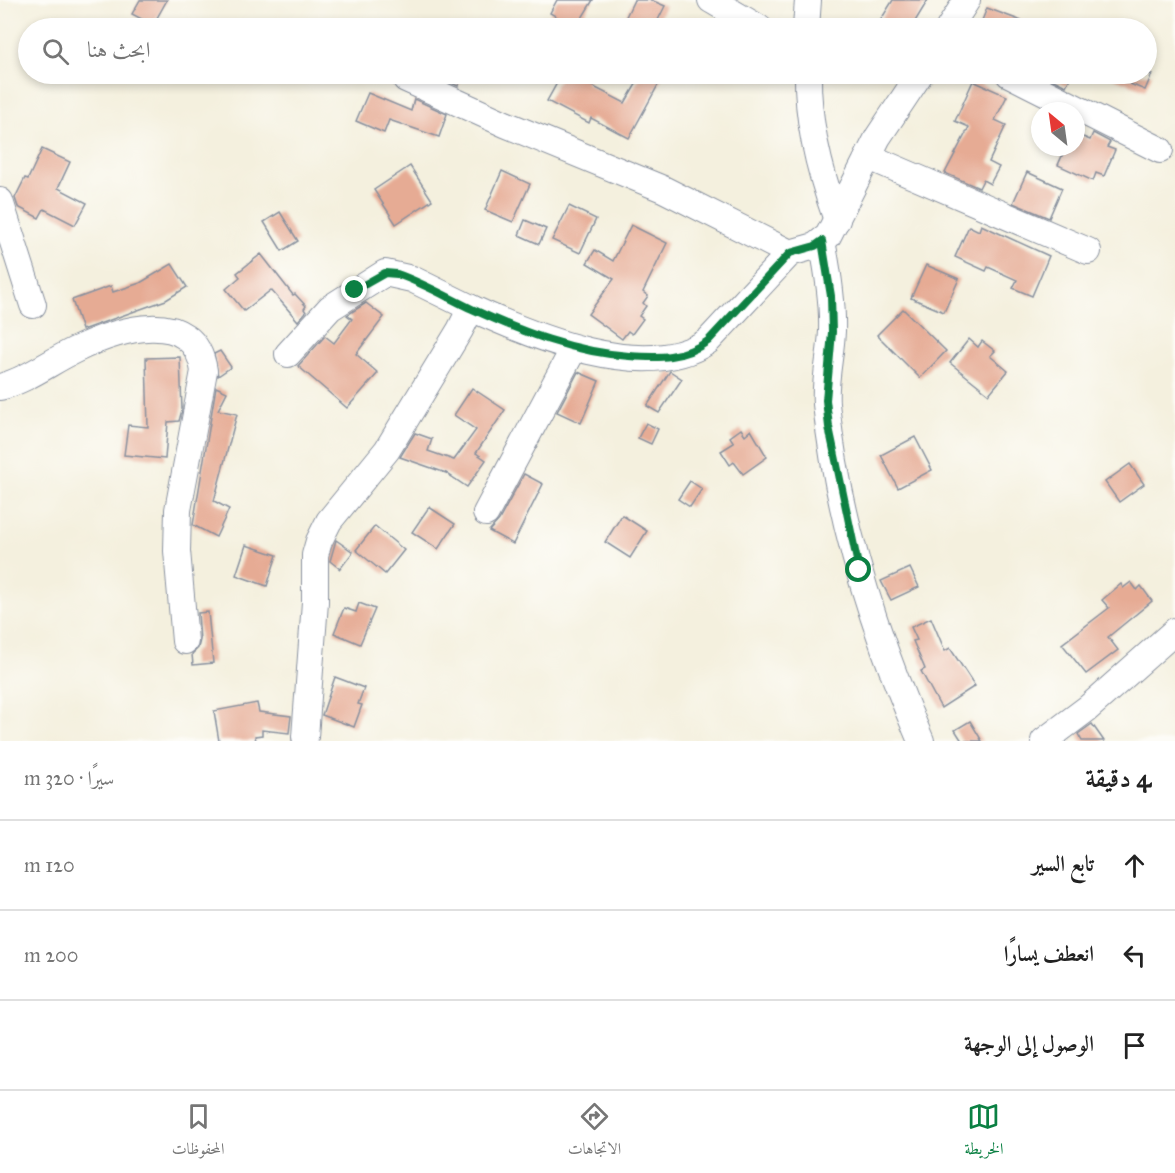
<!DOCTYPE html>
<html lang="ar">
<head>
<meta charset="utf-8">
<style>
  body { margin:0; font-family:"IM FELL Great Primer",Amiri,serif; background:#f6f6f6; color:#222; direction:rtl }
  .compass { position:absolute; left:1031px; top:102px; width:54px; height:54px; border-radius:50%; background:#fff; box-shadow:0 3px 9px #0003; rotate:331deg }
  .stop { position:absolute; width:18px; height:18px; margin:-14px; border:4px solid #0b8043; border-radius:50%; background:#fff }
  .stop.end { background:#0b8043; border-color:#fff; box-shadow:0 2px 6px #0008 }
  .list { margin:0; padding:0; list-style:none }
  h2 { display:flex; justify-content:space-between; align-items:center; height:78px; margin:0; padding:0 24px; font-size:26px }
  h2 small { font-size:20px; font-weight:400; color:#767676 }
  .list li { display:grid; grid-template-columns:39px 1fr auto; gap:18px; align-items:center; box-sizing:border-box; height:90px; padding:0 24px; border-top:2px solid #e0e0e0 }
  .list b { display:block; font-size:22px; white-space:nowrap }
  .list em { font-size:20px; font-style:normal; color:#767676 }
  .icon { flex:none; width:33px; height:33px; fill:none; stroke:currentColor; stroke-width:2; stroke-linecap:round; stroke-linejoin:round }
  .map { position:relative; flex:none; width:1175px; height:741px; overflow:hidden; direction:ltr }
  .search { position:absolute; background:#fff; box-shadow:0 3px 9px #0003; left:18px; right:18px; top:18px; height:66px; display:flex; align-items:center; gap:15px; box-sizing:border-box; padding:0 21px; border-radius:33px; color:#767676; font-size:22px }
  .sheet { height:348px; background:#fff }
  nav { display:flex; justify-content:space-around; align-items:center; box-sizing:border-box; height:84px; border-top:2px solid #e0e0e0; background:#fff; font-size:16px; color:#767676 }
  nav a { display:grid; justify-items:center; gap:3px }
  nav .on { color:#0b8043 }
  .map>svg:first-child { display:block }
  .building { fill:#e6ab94 }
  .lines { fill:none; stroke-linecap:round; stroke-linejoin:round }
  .minor-casing { stroke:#88909e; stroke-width:28 }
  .minor { stroke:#fff; stroke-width:26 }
  .route { stroke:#0b8043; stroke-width:8 }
</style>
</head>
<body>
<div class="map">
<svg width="1175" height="741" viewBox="0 0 1175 741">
  <rect width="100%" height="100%" fill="#fdfcf7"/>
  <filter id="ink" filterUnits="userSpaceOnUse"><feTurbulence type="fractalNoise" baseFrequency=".0167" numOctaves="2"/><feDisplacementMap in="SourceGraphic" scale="12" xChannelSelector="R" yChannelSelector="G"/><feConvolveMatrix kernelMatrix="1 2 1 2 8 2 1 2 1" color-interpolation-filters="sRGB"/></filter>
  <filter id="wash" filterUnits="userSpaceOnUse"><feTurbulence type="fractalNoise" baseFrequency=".008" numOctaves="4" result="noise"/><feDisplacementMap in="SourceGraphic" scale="24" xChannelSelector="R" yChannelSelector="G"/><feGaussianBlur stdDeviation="1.35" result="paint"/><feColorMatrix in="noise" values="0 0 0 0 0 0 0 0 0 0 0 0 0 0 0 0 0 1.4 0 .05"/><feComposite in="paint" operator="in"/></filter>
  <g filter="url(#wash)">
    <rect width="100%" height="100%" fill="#f4f0de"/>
    <g id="blocks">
      <g class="building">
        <polygon points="140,0 167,0 153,25 132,14"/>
        <polygon points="557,0 593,0 576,28 550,13"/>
        <polygon points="634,0 651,0 665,6 654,28 629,28 622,25"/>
        <polygon points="893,0 928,0 911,28 893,28 880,21"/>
        <polygon points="987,8 1038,27 1038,28 979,28"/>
        <polygon points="446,74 465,74 458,86 443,79"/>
        <polygon points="562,74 591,74 586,83 625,103 642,74 664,74 629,138 591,118 589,123 547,101"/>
        <polygon points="1041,74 1072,74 1066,86"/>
        <polygon points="1105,74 1152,74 1145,90"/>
        <polygon points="973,81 1007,96 995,120 1006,125 989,162 999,167 990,184 983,180 979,188 945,173 969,127 955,121"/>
        <polygon points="368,93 411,111 414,99 447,114 439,137 389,120 384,133 356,121"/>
        <polygon points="1093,133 1110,142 1107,147 1115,150 1104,176 1096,173 1093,181 1058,165 1066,147 1076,147 1076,134 1090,140"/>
        <polygon points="42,149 70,162 58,188 87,203 75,225 44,209 39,218 18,207 15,198 25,178 28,179"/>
        <polygon points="410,166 432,200 396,224 374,190"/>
        <polygon points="502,171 530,184 513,222 485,210"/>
        <polygon points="1027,172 1062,188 1049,218 1013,203"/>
        <polygon points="569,206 596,219 580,253 552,240"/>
        <polygon points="280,212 298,241 282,251 264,222"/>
        <polygon points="525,220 546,229 539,244 519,235"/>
        <polygon points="631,225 667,243 643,292 648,296 643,303 646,306 639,316 643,319 632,334 628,331 622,339 588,314 614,279 587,263 595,250 613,261"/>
        <polygon points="981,225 1049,256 1032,296 1013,288 1017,280 988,267 986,271 955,257 969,226 979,231"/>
        <polygon points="261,254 293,295 295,294 306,306 304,309 306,312 298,321 271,290 244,311 226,289 240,277 237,273"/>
        <polygon points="172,264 187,287 166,300 82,330 72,300 111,286 113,292 140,283"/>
        <polygon points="926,265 959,279 944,312 911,298"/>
        <polygon points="366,303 384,317 356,354 378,373 347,408 298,366 325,336 334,343 352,319 347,315"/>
        <polygon points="903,309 946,351 920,378 877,335"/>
        <polygon points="969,339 978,347 982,341 995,351 990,356 1008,371 989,394 950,363"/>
        <polygon points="220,351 231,367 218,376 214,354"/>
        <polygon points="180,357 182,410 179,421 168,422 165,459 124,455 128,425 148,427 146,358"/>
        <polygon points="670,371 682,379 659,413 647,406"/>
        <polygon points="578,372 599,381 581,423 557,412"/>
        <polygon points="216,387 227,392 218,410 237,414 214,501 229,509 216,537 193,525"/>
        <polygon points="472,388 505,410 476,453 486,460 467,487 446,473 400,457 415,433 432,439 428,451 454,460 476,430 454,415"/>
        <polygon points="646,423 658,429 651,444 638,438"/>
        <polygon points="741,429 745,435 751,430 767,457 743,474 734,462 730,465 721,451 734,443 730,437"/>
        <polygon points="915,437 932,470 898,488 881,455"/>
        <polygon points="1130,464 1144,484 1119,502 1105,482"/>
        <polygon points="524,474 543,484 513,544 489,531 499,520"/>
        <polygon points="690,481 702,489 690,507 678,499"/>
        <polygon points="429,507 455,524 438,549 412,532"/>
        <polygon points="622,515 647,531 630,558 605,542"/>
        <polygon points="375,526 404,550 385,574 356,550"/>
        <polygon points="336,540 353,552 340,569 330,561"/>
        <polygon points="246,545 277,555 267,586 236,575"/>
        <polygon points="910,568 919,587 891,600 881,581"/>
        <polygon points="1131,582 1137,590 1141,586 1152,601 1108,637 1118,650 1086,674 1062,644 1109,608 1102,600 1121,584 1123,588"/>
        <polygon points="359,603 375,609 360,644 334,633 344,608 356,612"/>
        <polygon points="208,612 213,663 193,665 192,654 198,648 200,640 198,613"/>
        <polygon points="931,618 945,651 950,648 975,686 941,708 921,671 925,669 913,641 917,640 911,627"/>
        <polygon points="335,677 364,688 358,704 362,705 354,727 322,715"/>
        <polygon points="257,703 259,712 291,716 289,733 262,730 262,735 255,736 256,741 219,741 214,711"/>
        <polygon points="970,721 982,741 962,741 955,730"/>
        <polygon points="1092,724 1104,741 1082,741 1078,734"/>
      </g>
    </g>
  </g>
  <g filter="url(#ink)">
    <use href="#blocks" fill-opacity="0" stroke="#88909e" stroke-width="1.5"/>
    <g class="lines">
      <g class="minor-casing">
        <g id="minor">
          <polyline points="711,0 759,28"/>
          <polyline points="806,28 808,0"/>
          <polyline points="949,28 967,0"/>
          <path d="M808,74C807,123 820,173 837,220"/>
          <polyline points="1009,74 1160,150"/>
          <polyline points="406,79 505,124 663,189 790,253"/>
          <polyline points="869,157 1088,251"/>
          <polyline points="0,201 33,305"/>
          <path d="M822,241C828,271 833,301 832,331C831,355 824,380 826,404C838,519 875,635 921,741"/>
          <polyline points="288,354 330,308 385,273 412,279 471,308"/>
          <path d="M0,387C27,380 50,362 75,350C116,330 194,304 204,371L178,510L177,551L185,641"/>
          <polyline points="486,513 574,348"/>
          <path d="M305,737L315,602V555L319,541L329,521L387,450L460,330L471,308C532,336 646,384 708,341L790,253L815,246L828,236L878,137L920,74"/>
          <polyline points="1044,741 1088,708 1175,631"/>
        </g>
      </g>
      <use href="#minor" class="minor"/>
    </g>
  </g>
  <g class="lines" filter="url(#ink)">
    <path class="route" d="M355,290L385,273L397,274C423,283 447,297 472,309C522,332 574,352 629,356C659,358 683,359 708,341L790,253L815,246L822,241L831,296L832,332L826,400L829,427L859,570"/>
  </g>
</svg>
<svg class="compass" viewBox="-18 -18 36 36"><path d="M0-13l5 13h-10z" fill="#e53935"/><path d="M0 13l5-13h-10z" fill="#767676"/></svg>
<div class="stop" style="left:859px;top:570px"></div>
<div class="stop end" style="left:355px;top:290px"></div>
<div class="search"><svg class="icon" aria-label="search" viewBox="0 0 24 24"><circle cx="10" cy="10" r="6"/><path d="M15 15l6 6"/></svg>ابحث هنا</div>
</div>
<section class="sheet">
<h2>4 دقيقة<small>سيرًا · 320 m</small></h2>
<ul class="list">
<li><svg class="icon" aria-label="ahead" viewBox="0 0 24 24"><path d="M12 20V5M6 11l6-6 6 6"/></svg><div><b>تابع السير</b></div><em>120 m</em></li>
<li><svg class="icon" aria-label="left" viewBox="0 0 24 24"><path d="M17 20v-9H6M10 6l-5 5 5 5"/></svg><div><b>انعطف يسارًا</b></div><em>200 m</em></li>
<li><svg class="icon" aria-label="arrive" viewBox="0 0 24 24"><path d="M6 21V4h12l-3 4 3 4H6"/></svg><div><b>الوصول إلى الوجهة</b></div></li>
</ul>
</section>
<nav>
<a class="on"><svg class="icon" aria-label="map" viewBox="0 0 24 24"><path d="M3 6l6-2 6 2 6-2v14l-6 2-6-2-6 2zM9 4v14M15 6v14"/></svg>الخريطة</a>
<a><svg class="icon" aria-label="directions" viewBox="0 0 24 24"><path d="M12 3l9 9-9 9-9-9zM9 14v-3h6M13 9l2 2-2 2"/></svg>الاتجاهات</a>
<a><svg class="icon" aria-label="saved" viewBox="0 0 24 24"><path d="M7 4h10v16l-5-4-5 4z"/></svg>المحفوظات</a>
</nav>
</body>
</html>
